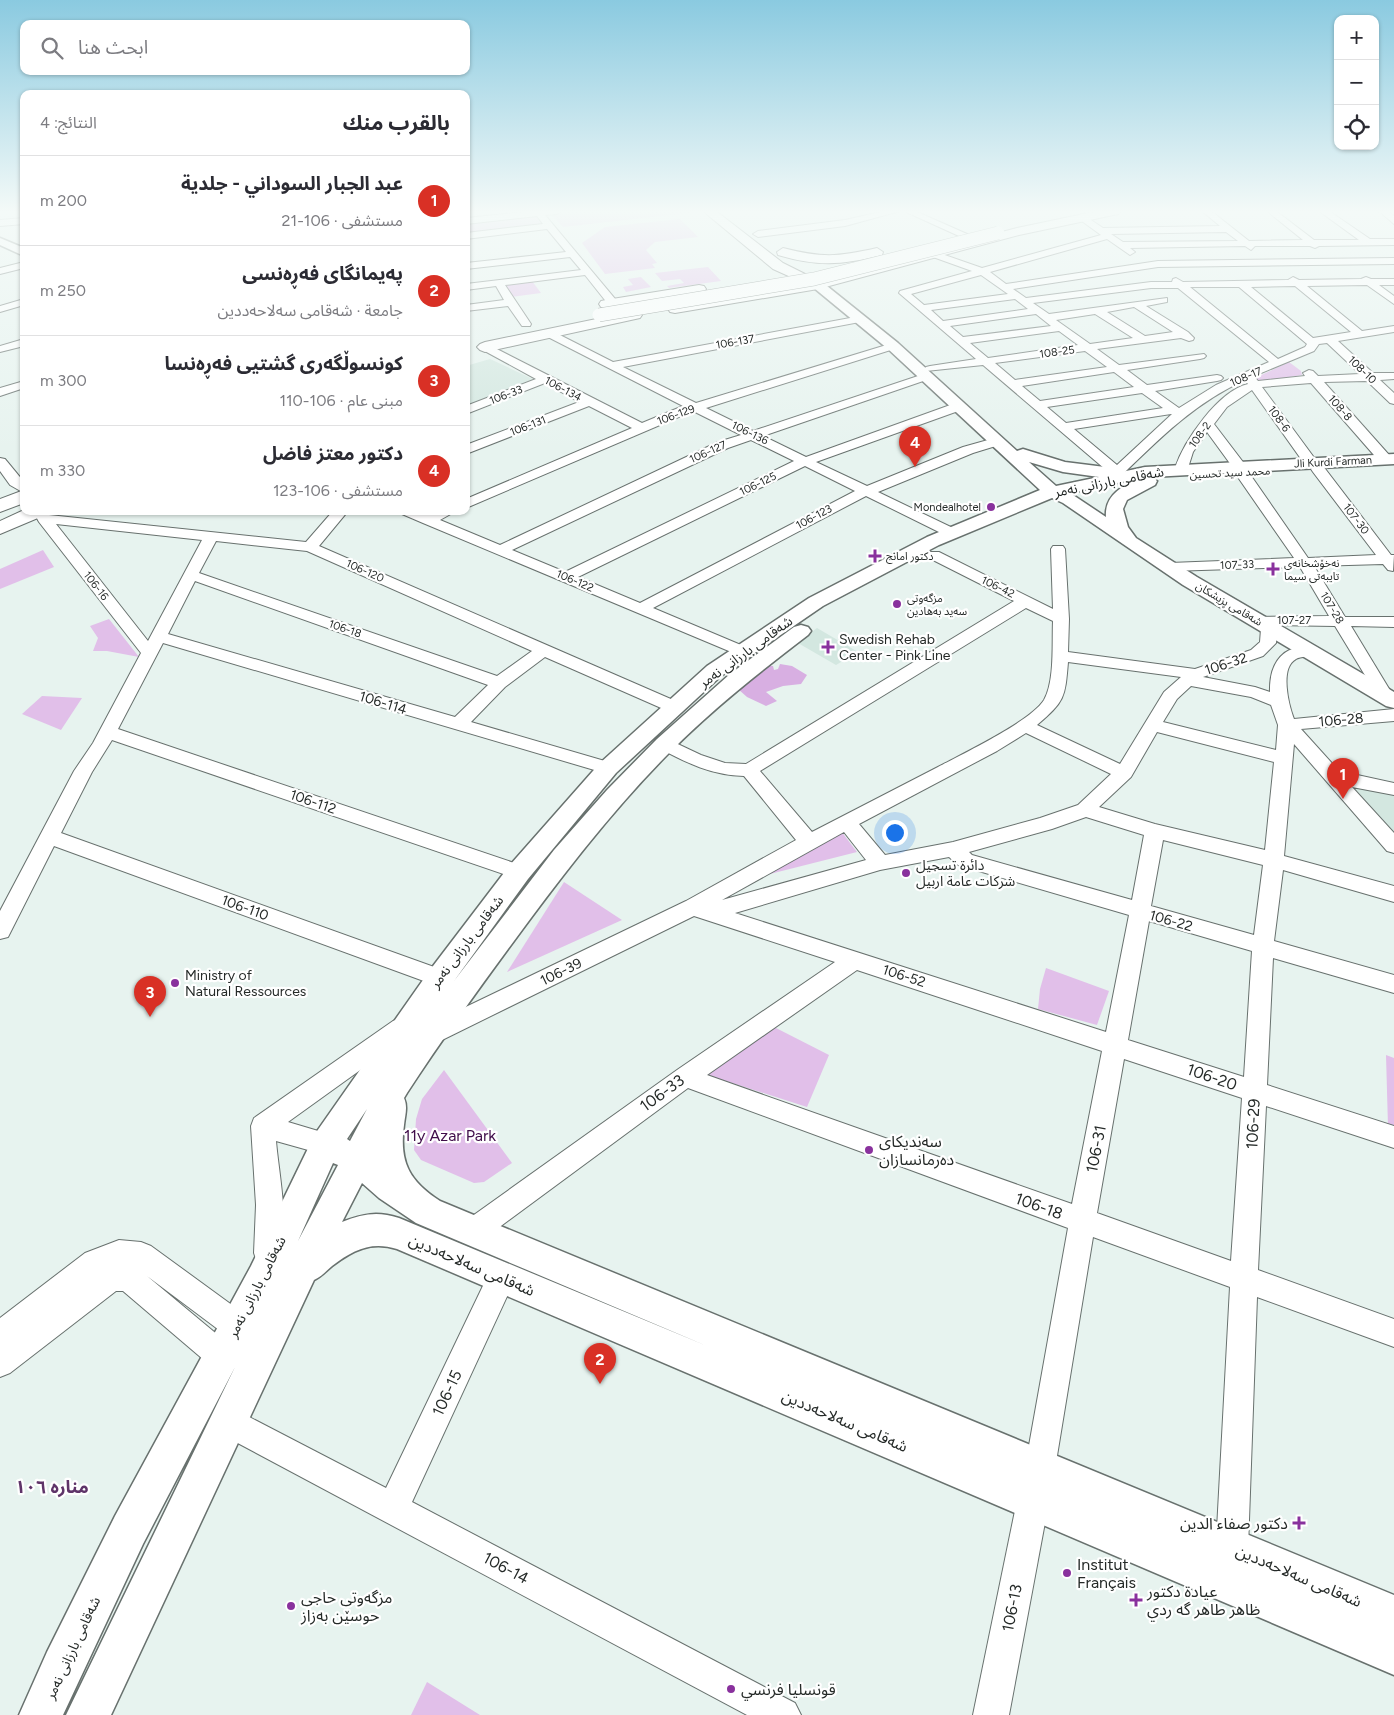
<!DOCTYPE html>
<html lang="ar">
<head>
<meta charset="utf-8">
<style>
  body { margin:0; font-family:Figtree,"Noto Sans Arabic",sans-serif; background:#f7f7f7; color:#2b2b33; direction:rtl }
  .controls { position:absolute; right:15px; top:15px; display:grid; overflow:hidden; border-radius:10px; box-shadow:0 1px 4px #0004 }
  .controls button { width:45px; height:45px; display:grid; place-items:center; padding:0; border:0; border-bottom:1px solid #e1e1e2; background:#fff; color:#2b2b33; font:25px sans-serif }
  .you { position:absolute; left:894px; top:832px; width:18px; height:18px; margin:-12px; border:4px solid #fff; border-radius:50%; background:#1a73e8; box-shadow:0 0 0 8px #1a73e833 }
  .badge { display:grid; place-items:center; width:32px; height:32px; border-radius:50%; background:#d93025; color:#fff; font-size:16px; font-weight:700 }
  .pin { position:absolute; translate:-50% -41px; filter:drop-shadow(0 1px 2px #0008) }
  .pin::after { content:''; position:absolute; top:26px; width:18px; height:15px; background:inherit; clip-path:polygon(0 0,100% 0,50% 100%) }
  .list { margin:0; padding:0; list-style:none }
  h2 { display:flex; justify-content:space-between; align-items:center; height:65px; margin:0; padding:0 20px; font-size:21px }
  h2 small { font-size:16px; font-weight:400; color:#7c7c81 }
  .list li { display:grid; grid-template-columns:32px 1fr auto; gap:15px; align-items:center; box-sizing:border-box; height:90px; padding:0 20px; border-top:1px solid #e1e1e2 }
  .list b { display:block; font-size:19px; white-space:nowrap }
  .list p { margin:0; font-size:16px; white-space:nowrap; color:#7c7c81 }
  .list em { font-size:16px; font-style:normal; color:#7c7c81 }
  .icon { flex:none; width:28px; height:28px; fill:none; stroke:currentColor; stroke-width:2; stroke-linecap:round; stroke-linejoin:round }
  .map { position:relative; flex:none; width:1394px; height:1715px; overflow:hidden; direction:ltr }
  .search { position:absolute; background:#fff; box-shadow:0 1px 4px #0004; left:20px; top:20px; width:450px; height:55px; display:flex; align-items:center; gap:12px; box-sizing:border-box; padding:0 18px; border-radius:10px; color:#7c7c81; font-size:19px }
  .panel { position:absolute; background:#fff; box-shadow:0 1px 4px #0004; left:20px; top:90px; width:450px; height:425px; border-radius:10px; direction:rtl }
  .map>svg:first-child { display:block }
  .built { fill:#d3e7e0 }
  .green { fill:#e1bfe9 }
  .forest { fill:#d8afe2 }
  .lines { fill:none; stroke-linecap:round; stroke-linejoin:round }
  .minor-casing { stroke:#68716e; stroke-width:2 }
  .major-casing { stroke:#68716e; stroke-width:3 }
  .highway-casing { stroke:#68716e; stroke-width:2 }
  .minor { fill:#fff; fill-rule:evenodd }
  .major { fill:#fff; fill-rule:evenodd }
  .highway { fill:#fff; fill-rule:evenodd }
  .highway-bridge-casing { stroke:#68716e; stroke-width:14; stroke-linecap:butt }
  .highway-bridge { stroke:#fff; stroke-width:13 }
  .poi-dot { fill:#89319d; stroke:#fff; stroke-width:2 }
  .labels { text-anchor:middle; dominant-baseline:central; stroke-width:4.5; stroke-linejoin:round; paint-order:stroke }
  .far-street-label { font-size:11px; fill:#252a28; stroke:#fff }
  .far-poi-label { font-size:11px; fill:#252a28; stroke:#fff; text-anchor:start }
  .street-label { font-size:14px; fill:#252a28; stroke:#fff }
  .poi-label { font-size:14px; fill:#252a28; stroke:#fff; text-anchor:start }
  .near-street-label { font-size:16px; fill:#252a28; stroke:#fff }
  .near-park-label { font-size:16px; fill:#400d4a; stroke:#fff }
  .near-poi-label { font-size:16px; fill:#252a28; stroke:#fff; text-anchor:start }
  .near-neighbourhood-label { font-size:18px; font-weight:bold; fill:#5f3469; stroke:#fff }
</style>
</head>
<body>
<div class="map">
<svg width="1394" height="1715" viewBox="0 0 1394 1715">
  <rect width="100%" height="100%" fill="#e7f3ef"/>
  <g class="built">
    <polygon points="490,359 537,381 466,406 466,366"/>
    <polygon points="817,628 858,652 836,665 798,643"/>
    <polygon points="1353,787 1394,793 1394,838 1366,813"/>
  </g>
  <g class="green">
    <polygon points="575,211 696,211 697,212 563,227 551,214"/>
    <polygon points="536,215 545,225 466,234 466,223"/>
    <polygon points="680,219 698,237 655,242 646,250 657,263 652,264 655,268 605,274 582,243 605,227"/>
    <polygon points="708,267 721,281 669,288 667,286 684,283 680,279 662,281 655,273"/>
    <polygon points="641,277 651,287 626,292 623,287 633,285 628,279"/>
    <polygon points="532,281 541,293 511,297 503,285"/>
    <polygon points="1289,362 1301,371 1302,375 1260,382 1255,378"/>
    <polygon points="43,550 54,567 0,589 0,569"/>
    <polygon points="109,619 139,657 107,651 93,651 98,638 90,626"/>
    <polygon points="42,696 82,698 61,730 22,714"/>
    <polygon points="841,831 857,852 750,879"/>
    <polygon points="564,882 622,920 507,972"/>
    <polygon points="1046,968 1109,991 1097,1025 1038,1009 1040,989"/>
    <polygon points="774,1027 829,1055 807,1107 704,1074"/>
    <polygon points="1386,1055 1394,1058 1394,1129 1388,1127"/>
    <polygon points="444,1070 512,1163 484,1182 474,1183 421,1160 414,1150 416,1119 422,1099"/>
    <polygon points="427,1682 480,1715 411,1715"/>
  </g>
  <polygon class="forest" points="780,664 792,666 807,675 801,684 783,686 766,692 777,701 766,706 747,697 738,689 769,666 773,666 774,670 778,669"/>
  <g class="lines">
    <g class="minor-casing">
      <g id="minor">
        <polygon points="534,211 561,211 557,214 545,215 616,300 617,302 616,304 608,304 585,275 505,285 531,324 530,326 522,326 508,306 466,311 466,305 504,300 496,286 466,290 466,284 581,270 570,257 466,269 466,263 566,252 547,229 466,239 466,233 543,224 537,216 466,224 466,218"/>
        <polygon points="885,211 900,211 845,226 758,237 753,234 758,231 845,220"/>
        <polygon points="904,211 915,211 967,234 962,237 959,236"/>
        <path d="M1202,211H1211L1249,241L1303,240L1267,211H1276L1314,240H1359L1319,211H1329L1370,239H1394V245L1319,246L1315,248L1310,246H1255L1251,250L1245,246L1130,248L1135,252L1130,255L1107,239L990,272L1006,284L1158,261L1394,258V264L1158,267L1013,289L1026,298L1151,282H1172L1173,279L1176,278L1183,282L1288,280L1293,277L1299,280L1361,279L1366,277L1371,279H1394V285H1379L1394,296V304L1367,285L1307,286L1362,331L1394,326V332L1338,341L1373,373H1394V379L1380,380L1394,393V404L1390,403L1367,381L1324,382L1390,456L1392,459L1390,462H1380L1311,383L1262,387L1318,463L1316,466H1323L1391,555H1394L1393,571L1388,570L1383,564L1314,566L1345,617H1394V627L1351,626L1394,697L1392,700L1386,701L1380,700L1335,626L1272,625L1277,629L1276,643L1263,656L1203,677L1255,687L1270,692C1269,664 1283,641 1315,649L1317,652L1315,655C1309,657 1301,656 1296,659C1279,668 1289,706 1294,719L1394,709V721L1301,729L1339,771L1394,783V795L1352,787L1394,833V853L1387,851L1294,744L1284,856L1394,886V902L1283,870L1274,941L1394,975V993L1273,958L1267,1085L1394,1126V1148L1266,1106L1258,1270L1394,1319V1347L1257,1297L1248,1548L1243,1559L1232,1564L1221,1559L1216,1548L1230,1287L1093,1237L1055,1468L1051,1479L1040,1483L1029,1479L1025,1468L1068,1228L688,1088L482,1240L473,1244L464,1240L460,1231L464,1222L677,1070L835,962L694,916L438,1042L430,1045L422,1042L418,1035L422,1028L686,901L796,840L744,776C711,775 687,763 659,748L656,744L659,740L665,738L701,755L725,763L746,764L1014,601L929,558L927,555L929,552H939L1053,609L1051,549L1053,546H1063L1065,549L1069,619L1068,652L1195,669L1251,650L1260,642L1261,629L1266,625L1248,623L1246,620L1248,617L1329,616L1300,567L1170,571L1165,570L1163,567L1165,564L1170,563L1294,558L1235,473L1239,470L1234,469L1207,432L1193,452L1187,471H1177L1175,468C1184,441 1218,391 1248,384L1245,380C1196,402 1160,438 1122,475H1112L983,365L926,371L924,369L926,367L930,366L976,359L899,293L900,291L972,271L933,257V253H939L982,268L1101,235L1079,219V215L1082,214L1103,228L1220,226ZM1226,232L1238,241L1123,242L1111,234ZM981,275L1008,294L924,305L911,294ZM1295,286L1351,332L1313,338L1251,287ZM1190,287H1239L1307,344L1305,347L1278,359ZM1151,288H1178L1269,362L1216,385L1179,408L1155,391L1217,381L1221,380L1223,378L1221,376L1217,375L1147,385L1127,370L1200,359L1204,358L1206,356L1204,354L1119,365L1097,349L1181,338L1189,341L1193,340L1194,338L1188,332L1146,306L1167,302V298L1049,314L1033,303ZM1015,299L1028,309L943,321L931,310ZM1134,307L1173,332L1145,336L1107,312ZM1036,314L1051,326L963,337L950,326ZM1095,314L1133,338L1090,344L1056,320ZM1059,331L1078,345L988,358L970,343ZM1327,343L1360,374L1318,376L1313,371L1309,370L1303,373L1305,376L1258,381L1254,376L1314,351L1319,344ZM1085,351L1107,367L1015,380L995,363ZM1114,372L1134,387L1040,401L1022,386ZM1252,390L1306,466H1313L1311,469L1313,472L1376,555L1308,558L1247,470L1242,469L1246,466L1214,424L1227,407ZM1142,393L1163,408L1066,423L1047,407ZM1172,414L1117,465L1074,429L1171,414ZM1026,608L1053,621C1052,643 1055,681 1044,700C1030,722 962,754 938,767C896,789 854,810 812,832L760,771ZM1068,662L1181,677L1164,692L1120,764L1037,725C1065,701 1065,698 1068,662ZM1191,686L1251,697L1271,705L1278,725L1276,750L1163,722L1177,699ZM1157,732L1274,762L1265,850L1155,824L1099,807L1131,777ZM1026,733L1111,774L1078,805L1040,818L953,842L885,855L859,824L997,751ZM1086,817L1144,835L1132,900L972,855L969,852L1052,829ZM844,832L866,860L722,900ZM1163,840L1263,865L1254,935L1151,906ZM949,857L958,865L1129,915L1106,1032L735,913L880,870ZM1149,921L1252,951L1244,1077L1128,1040ZM857,970L1102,1051L1072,1204L707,1075ZM1124,1059L1242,1098L1231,1261L1097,1213Z"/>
        <polygon points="1379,211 1388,211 1394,216 1394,224"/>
        <polygon points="24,218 24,224 0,226 0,220"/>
        <polygon points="24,262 24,268 0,274 0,268"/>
        <polygon points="24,299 24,305 0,312 0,306"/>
        <path d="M861,316L866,319L865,321L623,367L696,403L893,343L899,346L897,348L706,408L753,431L921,375H929L931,377L929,379L763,436L806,457L953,404H961L963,407L961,410L816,462L867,486L963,447L995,438L1001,442L999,445L973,453L878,492L957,530L959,533L957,536H947L866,496L653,608L748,648L750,651L748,654H736L423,523L402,514L400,511H420L428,515L437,511H456L440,520L500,545L718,442L741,435L693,411L688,413L466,508V499L632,428L589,406L466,454V445L579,402L545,383L466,414V406L536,379L481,349L479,347L481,345H489L642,423L683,406L544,335L543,333L544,331H552L613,362ZM751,440L794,461L565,572L512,550L728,448ZM805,466L855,491L640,603L578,577Z"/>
        <polygon points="24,339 24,346 0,352 0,346"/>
        <polygon points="24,381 24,388 0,396 0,388"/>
        <polygon points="0,458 5,459 24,482 24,493 10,485 0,471"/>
        <path d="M33,511H47L49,515L306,542L333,511H348L319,546L680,703L683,707L680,711L674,713L668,711L545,657L505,687L471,722L615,764L617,768L615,772L608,774L163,643L118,729L526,867L529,872L526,877L519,880L512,877L112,740L92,772L61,833L448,972L451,978L448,984L440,987L432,984L54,846L8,937L0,939V911L74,771L93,743L141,653L39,522ZM56,524L202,540L148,641ZM216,541L307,551L532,651L497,676L199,573ZM195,581L488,685L455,717L168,634Z"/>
        <path d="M401,1018L409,1021L412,1028L409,1035L288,1122L335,1136L339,1144L335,1152L326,1155L276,1141C279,1177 291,1229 277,1262L267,1266L257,1262L254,1253L256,1205L251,1126L254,1118L393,1021Z"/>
        <polygon points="119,1240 141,1242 151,1246 247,1316 251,1326 247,1336 237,1340 227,1336 147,1276 231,1346 235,1356 231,1366 221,1370 211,1366 123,1291 116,1291 10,1373 0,1377 0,1318 85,1253"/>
        <polygon points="502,1263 512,1267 516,1277 412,1502 795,1703 801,1715 747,1715 217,1432 213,1421 217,1410 228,1406 386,1488 492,1267"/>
        <polygon points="1033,1485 1044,1490 1049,1501 1009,1715 973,1715 1017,1501 1022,1490"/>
      </g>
    </g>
    <g class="major-casing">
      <g id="major">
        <polygon points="0,238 24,248 24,256 0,245"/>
        <path d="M818,281L822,282L898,343L1017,451L1023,449L1065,462L1105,467L1111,468L1113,472L1112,474L1145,467L1394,454V464L1152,477L1157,481L1155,485L1127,500L1123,509L1128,527L1136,538L1197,577L1394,692V708L1386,706L1183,585L1063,503L1052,498L939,545L823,606L721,676L616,773L528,879L454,981L554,850L607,790L657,739L730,674L794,627L801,625L808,627L811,631L808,635C761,671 714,708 672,750C612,810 561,877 511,945C475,994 440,1042 407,1093L404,1098C408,1107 405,1115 404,1125C399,1162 409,1181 440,1201L1394,1595V1675L397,1249C371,1241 353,1250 332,1266C326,1271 321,1277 314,1280L111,1715H66L235,1367L143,1544L63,1715H19L47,1652L115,1516L251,1266L315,1134L430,970L510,865L600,763L707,666L809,598L927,537L1040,490L888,349L814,288L812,285ZM1029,462L1063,472L1099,477L1056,486ZM1145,477C1126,483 1104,494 1106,517L1070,493ZM367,1109L350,1141L347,1139ZM333,1163L338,1165L298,1241ZM362,1183L379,1198L416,1223L707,1346L399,1218C377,1211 363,1214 342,1222Z"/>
      </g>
    </g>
    <g class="highway-casing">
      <g id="highway">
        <polygon points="703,211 716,211 783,263 815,279 823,279 1017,228 1098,211 1120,211 1118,214 1019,235 818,289 675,313 670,312 668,309 670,306 675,305 804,283 773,269"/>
        <path d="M783,248C823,258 837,257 877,248L883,252L882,255C841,265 819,267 778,255L777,252Z"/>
        <polygon points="699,285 704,286 706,289 704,292 606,308 601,307 599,304 601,301 606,300"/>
        <polygon points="635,311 640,312 642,315 640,318 485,352 480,350 477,347 480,344 485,342"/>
        <polygon points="24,490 24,503 0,512 0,499"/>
        <polygon points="24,510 47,511 45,515 0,534 0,521"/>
      </g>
    </g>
    <use href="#minor" class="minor"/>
    <use href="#major" class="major"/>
    <use href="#highway" class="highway"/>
    <g class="highway-bridge-casing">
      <polyline id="highway-bridge" points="599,315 814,279 998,233"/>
    </g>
    <use href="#highway-bridge" class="highway-bridge"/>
  </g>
  <linearGradient id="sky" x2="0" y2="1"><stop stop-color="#8acae0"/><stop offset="0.47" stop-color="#f4faf8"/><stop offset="1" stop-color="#f4faf8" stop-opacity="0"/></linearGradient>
  <rect width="1394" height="451" fill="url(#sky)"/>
  <g class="poi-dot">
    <circle cx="991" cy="507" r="5"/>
    <path d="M872.5 548.5h5v5h5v5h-5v5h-5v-5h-5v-5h5z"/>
    <path d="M1270.5 561.5h5v5h5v5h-5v5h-5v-5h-5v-5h5z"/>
    <circle cx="897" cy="604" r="5"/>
    <path d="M825.5 639.5h5v5h5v5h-5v5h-5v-5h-5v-5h5z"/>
    <circle cx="906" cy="873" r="5"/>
    <circle cx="175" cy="983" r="5"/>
    <circle cx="869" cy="1150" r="5"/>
    <path d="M1296.5 1515.5h5v5h5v5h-5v5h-5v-5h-5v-5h5z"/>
    <circle cx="1067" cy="1573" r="5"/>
    <path d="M1133.5 1592.5h5v5h5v5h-5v5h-5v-5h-5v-5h5z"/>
    <circle cx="291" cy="1606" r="5"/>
    <circle cx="731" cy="1689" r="5"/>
  </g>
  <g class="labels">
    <g class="far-street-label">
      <text transform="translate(735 342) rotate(-10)">106-137</text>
      <text transform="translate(1057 352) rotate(-8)">108-25</text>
      <text transform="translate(1362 370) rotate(44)">108-10</text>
      <text transform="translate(1246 377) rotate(-23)">108-17</text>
      <text transform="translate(563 389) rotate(28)">106-134</text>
      <text transform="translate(506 395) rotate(-21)">106-33</text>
      <text transform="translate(1340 408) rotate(49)">108-8</text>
      <text transform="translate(676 415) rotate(-20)">106-129</text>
      <text transform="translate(1279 419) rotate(54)">108-6</text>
      <text transform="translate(528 426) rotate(-21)">106-131</text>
      <text transform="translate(750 433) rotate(26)">106-136</text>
      <text transform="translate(1200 435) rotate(-54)">108-2</text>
      <text transform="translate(708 452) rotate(-24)">106-127</text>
      <text transform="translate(1333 462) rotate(-3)">Jli Kurdi Farman</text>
      <text transform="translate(1230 473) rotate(-3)">محمد سید تحسین</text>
      <text transform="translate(758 484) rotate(-26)">106-125</text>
      <text transform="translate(814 517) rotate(-28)">106-123</text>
      <text transform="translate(1356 519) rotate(53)">107-30</text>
      <text transform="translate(1237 565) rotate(-2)">107-33</text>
      <text transform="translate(365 571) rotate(24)">106-120</text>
      <text transform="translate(575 581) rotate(23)">106-122</text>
      <text transform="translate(96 586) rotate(52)">106-16</text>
      <text transform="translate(998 587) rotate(26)">106-42</text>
      <text transform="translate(1229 604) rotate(31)">شەقامی پزیشکان</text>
      <text transform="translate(1332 608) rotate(59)">107-28</text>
      <text x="1294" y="620">107-27</text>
      <text transform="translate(345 629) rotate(19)">106-18</text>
    </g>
    <g class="far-poi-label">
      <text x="981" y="507" text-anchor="end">Mondealhotel</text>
      <text x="886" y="556">دكتور امانج</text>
      <text x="1284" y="563">نەخۆشخانەی<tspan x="1284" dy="13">تایبەتی سیما</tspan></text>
      <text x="907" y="598">مزگەوتی<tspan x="907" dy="13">سەید بەهادین</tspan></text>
    </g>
    <g class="street-label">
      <text transform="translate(1109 482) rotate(-11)">شەقامی بارزانی نەمر</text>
      <text transform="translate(746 652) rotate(-36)">شەقامی بارزانی نەمر</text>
      <text transform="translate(1226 664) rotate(-18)">106-32</text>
      <text transform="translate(383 703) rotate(17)">106-114</text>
      <text transform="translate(1341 720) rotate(-5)">106-28</text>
      <text transform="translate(313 802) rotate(19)">106-112</text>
      <text transform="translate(245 908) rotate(20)">106-110</text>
      <text transform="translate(1171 921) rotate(16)">106-22</text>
      <text transform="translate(467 942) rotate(-53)">شەقامی بارزانی نەمر</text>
      <text transform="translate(561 972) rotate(-26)">106-39</text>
      <text transform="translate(904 976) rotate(18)">106-52</text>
      <text transform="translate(257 1287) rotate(-63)">شەقامی بارزانی نەمر</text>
      <text transform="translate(73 1648) rotate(-65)">شەقامی بارزانی نەمر</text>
    </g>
    <g class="poi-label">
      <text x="839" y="639">Swedish Rehab<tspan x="839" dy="16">Center - Pink Line</tspan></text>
      <text x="916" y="865">دائرة تسجيل<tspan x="916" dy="16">شركات عامة اربيل</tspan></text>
      <text x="185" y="975">Ministry of<tspan x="185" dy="16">Natural Ressources</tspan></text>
    </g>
    <g class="near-street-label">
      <text transform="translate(1212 1077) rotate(19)">106-20</text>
      <text transform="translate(662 1093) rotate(-36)">106-33</text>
      <text transform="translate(1253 1124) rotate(-87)">106-29</text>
      <text transform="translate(1096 1149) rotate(-79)">106-31</text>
      <text transform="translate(1039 1206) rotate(20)">106-18</text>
      <text transform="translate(472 1265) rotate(23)">شەقامی سەلاحەددین</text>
      <text transform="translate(447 1393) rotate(-65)">106-15</text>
      <text transform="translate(845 1421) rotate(23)">شەقامی سەلاحەددین</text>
      <text transform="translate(506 1568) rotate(28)">106-14</text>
      <text transform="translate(1299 1576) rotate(23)">شەقامی سەلاحەددین</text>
      <text transform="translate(1012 1608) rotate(-79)">106-13</text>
    </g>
    <g class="near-park-label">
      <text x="450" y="1135">11y Azar Park</text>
    </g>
    <g class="near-poi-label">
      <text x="879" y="1141">سەندیکای<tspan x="879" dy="18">دەرمانسازان</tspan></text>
      <text x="1288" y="1523" text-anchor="end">دكتور صفاء الدين</text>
      <text x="1077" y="1564">Institut<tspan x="1077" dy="18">Français</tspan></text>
      <text x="1147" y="1591">عيادة دكتور<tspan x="1147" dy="18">ظاهر طاهر گه ردي</tspan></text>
      <text x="301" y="1597">مزگەوتی حاجی<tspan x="301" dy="18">حوسێن بەزاز</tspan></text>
      <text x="741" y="1689">قونسليا فرنسي</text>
    </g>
    <g class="near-neighbourhood-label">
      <text x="52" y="1487">منارە ١٠٦</text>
    </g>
  </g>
</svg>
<div class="controls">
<button>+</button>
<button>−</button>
<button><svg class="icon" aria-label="locate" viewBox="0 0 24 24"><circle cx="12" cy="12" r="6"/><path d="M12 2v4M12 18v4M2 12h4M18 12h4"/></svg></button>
</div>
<div class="you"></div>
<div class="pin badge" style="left:1343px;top:799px">1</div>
<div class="pin badge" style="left:600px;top:1384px">2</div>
<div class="pin badge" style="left:150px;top:1017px">3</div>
<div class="pin badge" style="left:915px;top:467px">4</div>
<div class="search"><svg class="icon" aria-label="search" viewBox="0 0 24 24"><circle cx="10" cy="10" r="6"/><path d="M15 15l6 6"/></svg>ابحث هنا</div>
<section class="panel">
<h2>بالقرب منك<small>النتائج: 4</small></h2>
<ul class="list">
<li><span class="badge">1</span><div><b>عبد الجبار السوداني - جلدية</b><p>مستشفى · 106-21</p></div><em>200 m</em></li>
<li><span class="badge">2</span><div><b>پەیمانگای فەڕەنسی</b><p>جامعة · شەقامی سەلاحەددین</p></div><em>250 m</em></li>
<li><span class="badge">3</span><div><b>کونسوڵگەری گشتیی فەڕەنسا</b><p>مبنى عام · 106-110</p></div><em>300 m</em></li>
<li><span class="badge">4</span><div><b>دكتور معتز فاضل</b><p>مستشفى · 106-123</p></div><em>330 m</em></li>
</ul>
</section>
</div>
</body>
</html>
